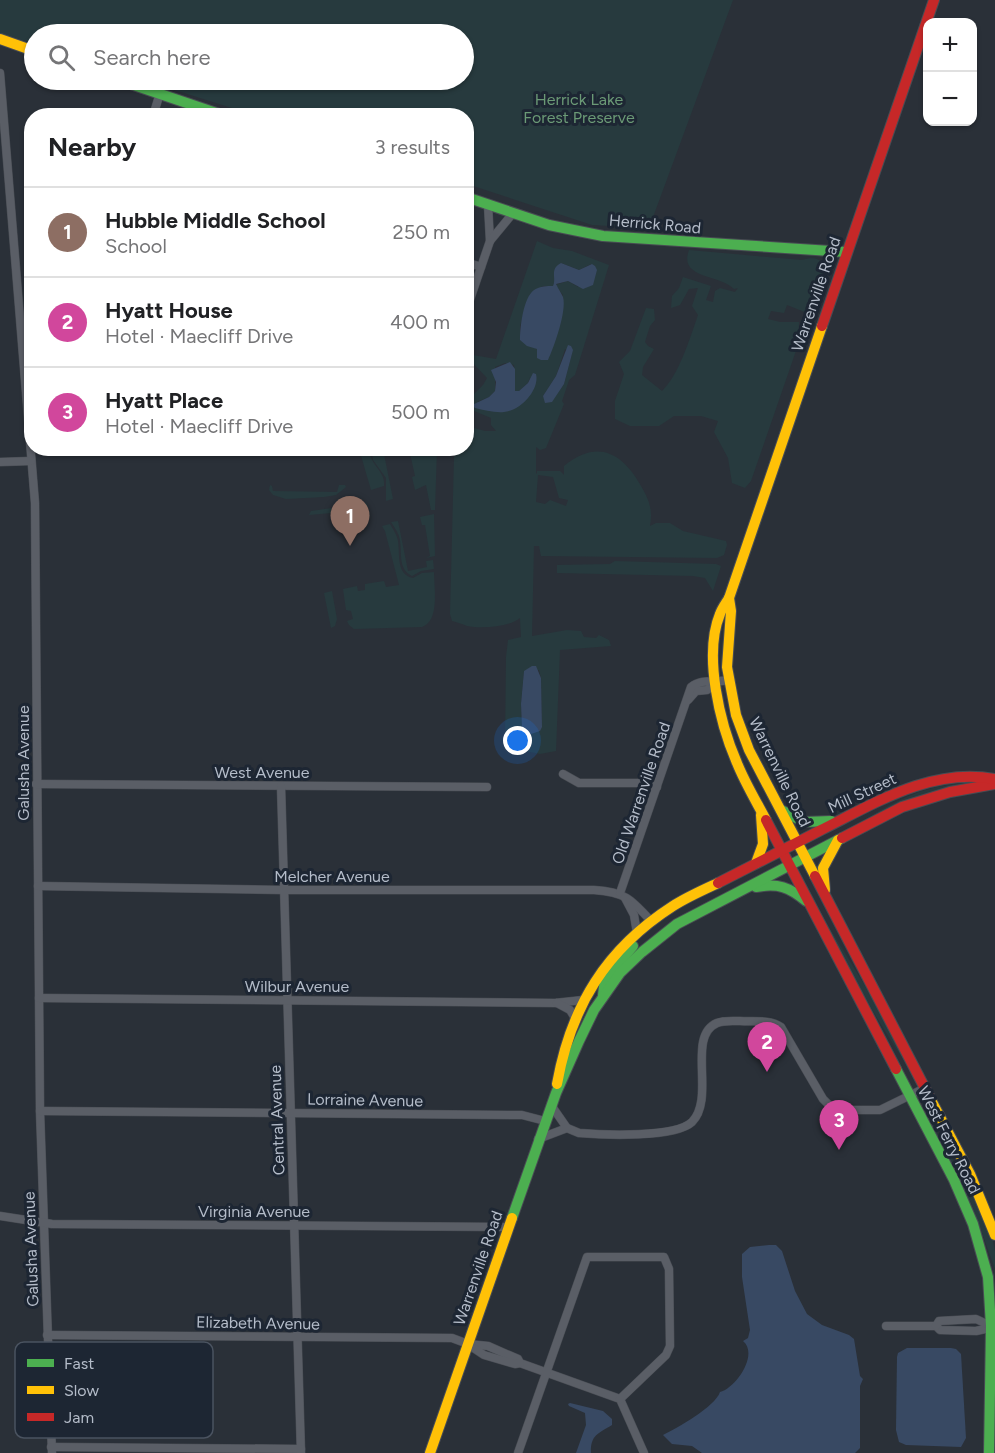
<!DOCTYPE html>
<html lang="en">
<head>
<meta charset="utf-8">
<style>
  body { margin:0; font-family:Figtree,sans-serif; background:#f6f6f6; color:#202124 }
  .controls { position:absolute; right:18px; top:18px; display:grid; overflow:hidden; border-radius:12px; box-shadow:0 2px 4px #0004 }
  .controls button { width:54px; height:54px; display:grid; place-items:center; padding:0; border:0; border-bottom:2px solid #e0e0e0; background:#fff; color:#202124; font:30px sans-serif }
  .you { position:absolute; left:518px; top:741px; width:21px; height:21px; margin:-15px; border:4px solid #fff; border-radius:50%; background:#1a73e8; box-shadow:0 0 0 9px #1a73e833 }
  .badge { display:grid; place-items:center; width:39px; height:39px; border-radius:50%; background:#b45309; color:#fff; font-size:20px; font-weight:700 }
  .pin { position:absolute; translate:-50% -50px; filter:drop-shadow(0 2px 3px #0008) }
  .pin::after { content:''; position:absolute; top:32px; width:21px; height:18px; background:inherit; clip-path:polygon(0 0,100% 0,50% 100%) }
  .list { margin:0; padding:0; list-style:none }
  h2 { display:flex; justify-content:space-between; align-items:center; height:78px; margin:0; padding:0 24px; font-size:26px }
  h2 small { font-size:20px; font-weight:400; color:#757577 }
  .list li { display:grid; grid-template-columns:39px 1fr auto; gap:18px; align-items:center; box-sizing:border-box; height:90px; padding:0 24px; border-top:2px solid #e0e0e0 }
  .list b { display:block; font-size:22px; white-space:nowrap }
  .list p { margin:0; font-size:20px; white-space:nowrap; color:#757577 }
  .list em { font-size:20px; font-style:normal; color:#757577 }
  .icon { flex:none; width:33px; height:33px; fill:none; stroke:currentColor; stroke-width:2; stroke-linecap:round; stroke-linejoin:round }
  .map { position:relative; flex:none; width:995px; height:1453px; overflow:hidden }
  .search { position:absolute; background:#fff; box-shadow:0 2px 4px #0004; left:24px; top:24px; width:450px; height:66px; display:flex; align-items:center; gap:15px; box-sizing:border-box; padding:0 21px; border-radius:33px; color:#757577; font-size:22px }
  .panel { position:absolute; background:#fff; box-shadow:0 2px 4px #0004; left:24px; top:108px; width:450px; height:348px; border-radius:24px }
  .map>svg:first-child { display:block }
  .green { fill:#273a3e; fill-rule:evenodd }
  .water { fill:#384963 }
  .lines { fill:none; stroke-linecap:round; stroke-linejoin:round }
  .street-casing { stroke:#484c53; stroke-width:9 }
  .fast-casing { stroke:#484c53; stroke-width:12 }
  .slow-casing { stroke:#484c53; stroke-width:12 }
  .jam-casing { stroke:#484c53; stroke-width:12 }
  .street { stroke:#5a5e66; stroke-width:8 }
  .fast { stroke:#4caf50; stroke-width:10 }
  .slow { stroke:#ffc107; stroke-width:10 }
  .jam { stroke:#c62828; stroke-width:10 }
  .labels { text-anchor:middle; dominant-baseline:central; stroke-width:6; stroke-linejoin:round; paint-order:stroke }
  .park-label { font-size:16px; fill:#6b9a76; stroke:#1d2633 }
  .street-label { font-size:16px; fill:#b4bcc9; stroke:#1d2633 }
  .key { fill:#1d2633; stroke:#4a5360; stroke-width:1.5 }
  .key-label { font-size:16px; fill:#b4bcc9 }
</style>
</head>
<body>
<div class="map">
<svg width="995" height="1453" viewBox="0 0 995 1453">
  <rect width="100%" height="100%" fill="#2a3038"/>
  <g class="green">
    <polygon points="0,0 733,0 649,228 592,225 467,184 466,116 254,115 143,80 464,80 464,34 34,34 34,44 0,33"/>
    <path d="M537,241L553,248L572,251L609,265L575,375L569,380L562,401L564,404L546,448L540,450L536,447V473L537,474V471H560L564,475V466C597,439 622,452 641,486C649,500 653,509 650,526L656,523H670L683,531L726,541L727,545L724,555L717,558L541,556L539,546H534L532,636L567,630L581,631L584,637L596,638L599,635L609,640L611,646L560,650L556,751L540,754L505,747L506,657L508,640L521,637L520,618C509,627 482,629 467,626C462,624 457,622 452,621L450,614L454,457L460,449L466,448L467,426L485,431H496L491,425V418L467,408V395L471,397L483,385L487,378L467,357V354L496,359ZM561,263L579,270L591,264L595,266L578,287L568,281L555,285L563,295L537,358L539,351L537,349L520,340V326L530,294L543,286H553ZM565,349L572,353L564,384L552,401L543,396L556,376ZM505,363L514,365L515,391H519L528,383L530,377L526,401L477,402L489,397L495,391V367ZM538,475L553,477L559,498L568,500L566,506L550,500L545,504L536,502ZM539,670L541,678L542,727L522,729L521,704L524,671Z"/>
    <path d="M689,250L802,260C812,257 821,257 826,268C825,271 823,274 822,277C815,288 820,305 807,313L787,305L784,313L771,311L768,319L780,322H799L798,345L751,481L745,488L732,483L728,458L714,432L718,421L701,416H674L659,426H630L615,419V401L624,374L619,362L630,351L646,308L654,309L655,320L650,326L645,342L648,346L654,349L643,367L642,375L662,391C679,375 690,338 698,315L692,306L698,288L689,289L680,305L671,308L672,296L679,288L683,277L711,286L706,300L713,302L715,291L720,288L735,292L738,288L734,289C720,274 678,279 689,250Z"/>
    <path d="M359,449H369C370,466 386,471 384,486L371,490Z"/>
    <polygon points="371,449 383,449 393,499 386,501 386,478 373,460"/>
    <polygon points="409,449 437,449 435,510 431,510 426,485 415,490 412,477 415,476"/>
    <polygon points="270,485 272,486 273,491 337,492 339,485 345,485 346,487 336,495 324,497 286,499 273,495 269,490"/>
    <polygon points="366,503 368,507 365,508 343,512 309,515 311,511"/>
    <polygon points="434,514 435,556 426,558 430,556 425,525 422,525 420,517"/>
    <path d="M398,521L408,571L427,567L426,561L433,560L434,569L421,571L412,576C398,569 402,554 400,540C399,534 395,528 391,522Z"/>
    <path d="M390,524C393,529 397,535 398,541C400,554 396,575 413,578L422,573L434,572C434,588 440,621 422,627L354,629L349,625L347,621L353,619L351,611L346,610L343,589L357,586L358,591L365,590V584L384,581L386,587L399,585L385,531L382,526Z"/>
    <polygon points="615,561 716,564 721,566 713,591 705,578 693,576 557,573 557,565 610,564"/>
    <polygon points="332,591 337,619 335,626 331,628 324,593"/>
    <path d="M977,781H995C969,785 942,788 916,797C899,803 873,821 858,824C902,796 924,786 977,781Z"/>
    <path d="M823,917L879,1009L909,1066C898,1057 824,929 823,917Z"/>
    <polygon points="926,1114 965,1181 992,1237 995,1251 995,1269 974,1211 925,1115"/>
  </g>
  <g class="water">
    <path d="M561,263L579,270L592,264L595,266L597,270L593,285L583,289L568,281L556,284C558,288 561,293 563,297C567,311 554,347 548,360H541L537,358V349L527,346L520,340C520,328 523,298 534,290C540,286 547,286 553,286C557,278 549,269 561,263Z"/>
    <polygon points="568,345 571,346 573,350 564,384 552,402 545,403 543,396 556,376"/>
    <path d="M510,362L515,369V391H519L528,383L533,373L536,374C540,390 520,411 504,412C495,413 484,410 475,408L472,405L489,397L495,391L496,382L491,370Z"/>
    <polygon points="532,666 536,666 541,678 542,727 540,731 531,734 522,729 521,704 524,671"/>
    <path d="M769,1245H776L782,1251L795,1291L807,1314L822,1325L849,1335L854,1339L860,1376L863,1379L860,1386V1448L855,1453H702L692,1446L672,1444L663,1435C677,1428 715,1407 720,1392C736,1388 759,1354 743,1341L748,1338L750,1330L742,1277V1254L750,1247Z"/>
    <polygon points="907,1348 951,1348 956,1349 961,1354 966,1438 961,1447 906,1445 899,1442 896,1430 897,1357 898,1353"/>
    <path d="M570,1403L603,1411L612,1419V1425C599,1433 590,1435 591,1453H576L586,1425L585,1413L569,1406L568,1404Z"/>
  </g>
  <g class="lines">
    <g class="street-casing">
      <g id="street">
        <polyline points="0,73 35,503 40,1111 52,1453"/>
        <polyline points="153,116 160,93"/>
        <polyline points="488,205 490,241"/>
        <polyline points="466,262 481,267"/>
        <polyline points="466,311 490,241 513,213"/>
        <polyline points="0,462 31,461"/>
        <polyline points="688,700 696,691 707,690 716,683"/>
        <polyline points="563,774 579,783 640,783 657,787"/>
        <polyline points="36,784 487,787"/>
        <polyline points="281,786 301,1453"/>
        <path d="M38,886L283,890H594C625,892 631,899 651,921"/>
        <path d="M620,893L691,687C702,678 715,683 729,680"/>
        <polyline points="625,898 634,915 637,933"/>
        <polyline points="39,998 555,1003 583,1000"/>
        <polyline points="557,1003 570,1010 575,1018"/>
        <path d="M551,1105L567,1128L579,1133C604,1135 675,1138 692,1122C716,1098 686,1036 717,1023C724,1020 733,1021 740,1021C754,1022 769,1019 781,1027L823,1099L834,1110H880L925,1088"/>
        <polyline points="40,1111 522,1115 545,1121"/>
        <polyline points="538,1139 567,1128"/>
        <polyline points="0,1216 52,1224 508,1227"/>
        <polyline points="886,1326 936,1326 940,1330 976,1331 994,1327"/>
        <polyline points="936,1326 939,1321 976,1319 991,1326"/>
        <polyline points="47,1335 452,1338 468,1344 488,1346 518,1359 520,1363 620,1399 644,1453"/>
        <polyline points="469,1345 484,1355 515,1364 520,1363"/>
        <polyline points="51,1447 301,1449"/>
        <polyline points="518,1453 587,1257 664,1257 669,1269 670,1346 666,1355 620,1399"/>
      </g>
    </g>
    <g class="fast-casing">
      <g id="fast">
        <polyline points="119,80 225,116"/>
        <polyline points="466,197 549,225 603,236 846,252"/>
        <polyline points="781,810 804,822 831,821"/>
        <path d="M756,887C778,883 789,887 806,901"/>
        <polyline points="603,995 605,979 633,946"/>
        <polyline points="896,1069 954,1180 973,1224 988,1277 991,1326 989,1453"/>
        <polyline points="512,1218 556,1093 579,1041 594,1010 620,973 642,952 677,924 842,838"/>
      </g>
    </g>
    <g class="slow-casing">
      <g id="slow">
        <polyline points="0,39 34,51"/>
        <polyline points="729,598 731,611 727,667 736,715 749,750 815,876"/>
        <path d="M766,820C756,801 745,783 737,763C720,724 703,655 720,614C722,608 726,603 729,598L822,326"/>
        <polyline points="756,863 763,844 761,815"/>
        <polyline points="825,890 823,868 838,840"/>
        <path d="M557,1084C571,1006 606,949 673,906C687,897 703,890 718,883"/>
        <polyline points="930,1098 970,1174 995,1235"/>
        <polyline points="430,1453 512,1218"/>
      </g>
    </g>
    <g class="jam-casing">
      <g id="jam">
        <polyline points="822,326 934,0"/>
        <polyline points="766,820 896,1069"/>
        <polyline points="842,838 902,807 950,792 995,784"/>
        <polyline points="815,876 930,1098"/>
        <path d="M718,883C753,865 787,848 821,830C875,803 932,767 995,779"/>
      </g>
    </g>
    <use href="#street" class="street"/>
    <use href="#fast" class="fast"/>
    <use href="#slow" class="slow"/>
    <use href="#jam" class="jam"/>
  </g>
  <g class="labels">
    <g class="park-label">
      <text x="579" y="99">Herrick Lake<tspan x="579" dy="18">Forest Preserve</tspan></text>
    </g>
    <g class="street-label">
      <text transform="translate(655 224) rotate(5)">Herrick Road</text>
      <text transform="translate(816 294) rotate(-71)">Warrenville Road</text>
      <text transform="translate(23 763) rotate(-90)">Galusha Avenue</text>
      <text x="262" y="772">West Avenue</text>
      <text transform="translate(780 772) rotate(64)">Warrenville Road</text>
      <text transform="translate(641 793) rotate(-71)">Old Warrenville Road</text>
      <text transform="translate(862 793) rotate(-25)">Mill Street</text>
      <text x="332" y="876">Melcher Avenue</text>
      <text x="297" y="986">Wilbur Avenue</text>
      <text transform="translate(365 1100) rotate(1)">Lorraine Avenue</text>
      <text transform="translate(277 1120) rotate(-92)">Central Avenue</text>
      <text transform="translate(949 1140) rotate(63)">West Ferry Road</text>
      <text x="254" y="1211">Virginia Avenue</text>
      <text transform="translate(31 1249) rotate(-92)">Galusha Avenue</text>
      <text transform="translate(478 1268) rotate(-71)">Warrenville Road</text>
      <text transform="translate(258 1323) rotate(1)">Elizabeth Avenue</text>
    </g>
  </g>
  <rect x="15" y="1342" width="198" height="96" rx="9" class="key"/>
  <rect x="27" y="1359" width="27" height="8" fill="#4caf50"/>
  <rect x="27" y="1386" width="27" height="8" fill="#ffc107"/>
  <rect x="27" y="1413" width="27" height="8" fill="#c62828"/>
  <g class="key-label">
    <text x="64" y="1369">Fast</text>
    <text x="64" y="1396">Slow</text>
    <text x="64" y="1423">Jam</text>
  </g>
</svg>
<div class="controls">
<button>+</button>
<button>−</button>
</div>
<div class="you"></div>
<div class="pin badge" style="left:350px;top:546px;background:#8d6e63">1</div>
<div class="pin badge" style="left:767px;top:1072px;background:#d1479c">2</div>
<div class="pin badge" style="left:839px;top:1150px;background:#d1479c">3</div>
<div class="search"><svg class="icon" aria-label="search" viewBox="0 0 24 24"><circle cx="10" cy="10" r="6"/><path d="M15 15l6 6"/></svg>Search here</div>
<section class="panel">
<h2>Nearby<small>3 results</small></h2>
<ul class="list">
<li><span class="badge" style="background:#8d6e63">1</span><div><b>Hubble Middle School</b><p>School</p></div><em>250 m</em></li>
<li><span class="badge" style="background:#d1479c">2</span><div><b>Hyatt House</b><p>Hotel · Maecliff Drive</p></div><em>400 m</em></li>
<li><span class="badge" style="background:#d1479c">3</span><div><b>Hyatt Place</b><p>Hotel · Maecliff Drive</p></div><em>500 m</em></li>
</ul>
</section>
</div>
</body>
</html>
